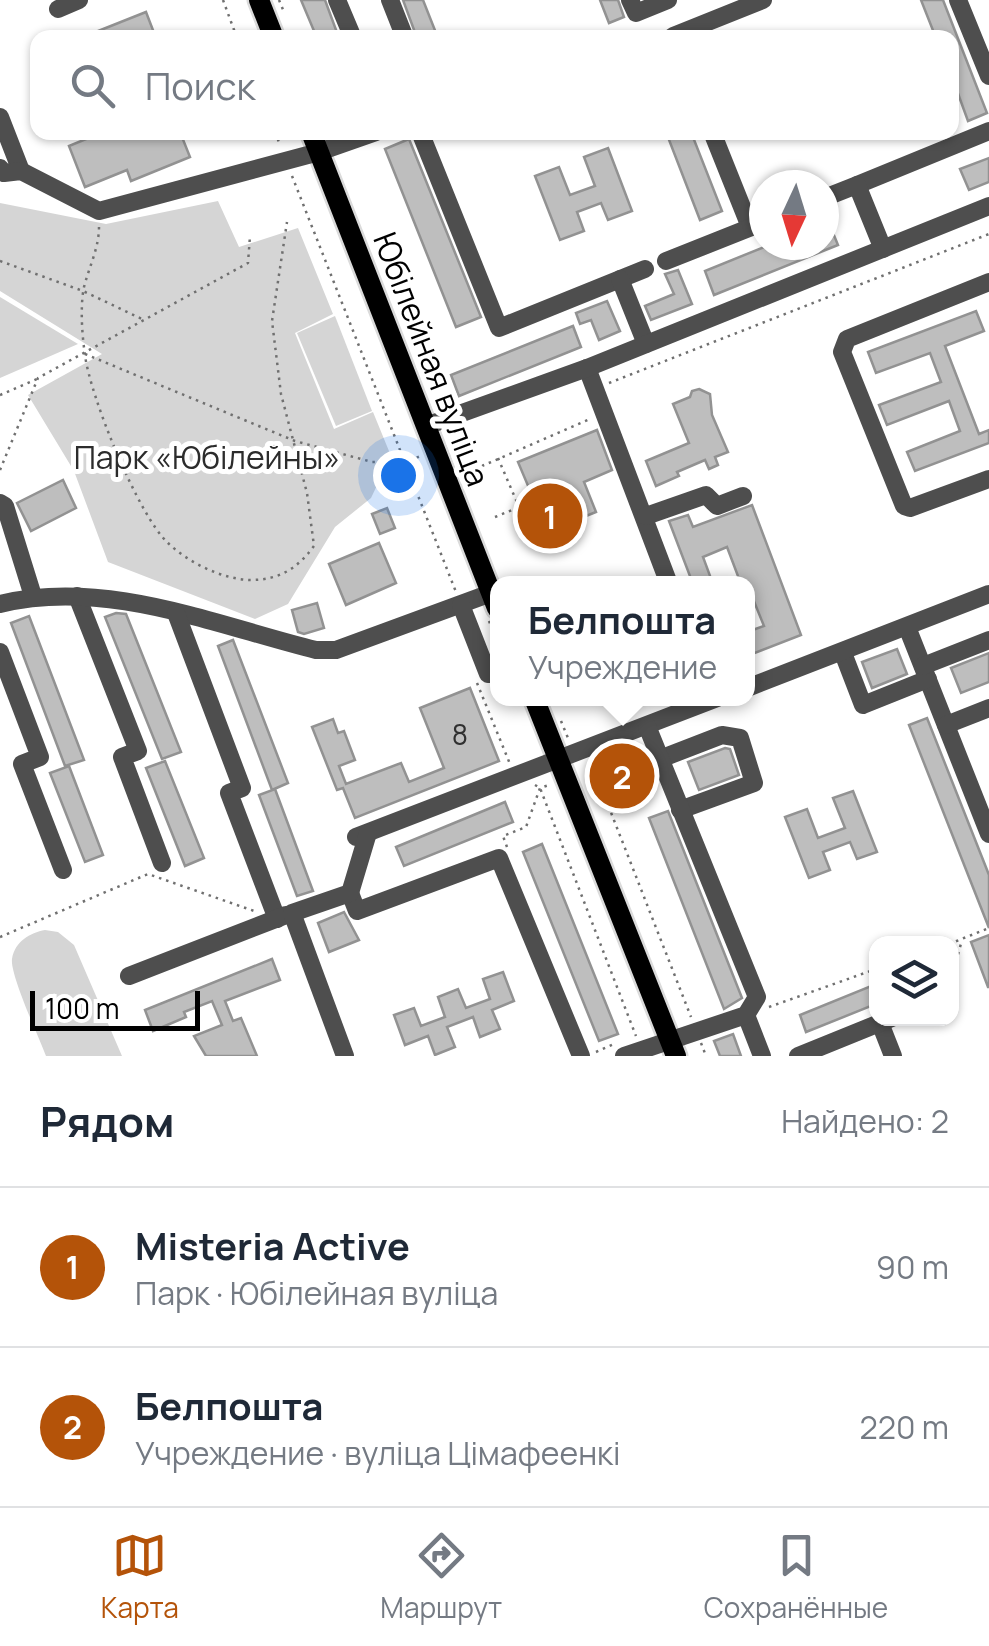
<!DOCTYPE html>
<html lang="ru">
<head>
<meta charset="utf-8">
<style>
  body { margin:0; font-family:Manrope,sans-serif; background:#f2f2f3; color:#1f2937 }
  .controls { position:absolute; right:30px; bottom:30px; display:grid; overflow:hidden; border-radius:20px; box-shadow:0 2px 8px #0004 }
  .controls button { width:90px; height:90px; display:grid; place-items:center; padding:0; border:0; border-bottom:2px solid #e0e1e3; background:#fff; color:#1f2937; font:50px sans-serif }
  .compass { position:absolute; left:749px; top:170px; width:90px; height:90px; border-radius:50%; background:#fff; box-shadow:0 2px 8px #0004; rotate:184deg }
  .scale { position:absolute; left:30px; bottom:25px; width:170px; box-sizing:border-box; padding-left:10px; border:5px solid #000; border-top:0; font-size:28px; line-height:35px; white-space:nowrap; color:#000; -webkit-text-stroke:8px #fff; paint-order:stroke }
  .you { position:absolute; left:398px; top:475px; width:35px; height:35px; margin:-25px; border:8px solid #fff; border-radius:50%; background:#1a73e8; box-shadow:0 0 0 15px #1a73e833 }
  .badge { display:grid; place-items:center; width:65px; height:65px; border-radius:50%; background:#b45309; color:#fff; font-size:32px; font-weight:700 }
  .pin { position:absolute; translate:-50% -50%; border:5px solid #fff; box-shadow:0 2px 10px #0006 }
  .popup { position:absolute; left:490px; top:576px; width:265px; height:130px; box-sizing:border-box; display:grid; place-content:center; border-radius:20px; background:#fff; filter:drop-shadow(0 2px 8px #0005); font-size:32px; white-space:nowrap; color:#747a83 }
  .popup b { font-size:38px; color:#1f2937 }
  .popup::after { content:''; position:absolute; left:50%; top:100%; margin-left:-20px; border:20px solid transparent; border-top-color:#fff }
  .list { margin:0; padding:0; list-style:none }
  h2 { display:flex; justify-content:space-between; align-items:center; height:130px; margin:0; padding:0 40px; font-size:42px }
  h2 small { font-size:32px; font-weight:400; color:#747a83 }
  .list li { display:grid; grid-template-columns:65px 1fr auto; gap:30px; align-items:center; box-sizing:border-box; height:160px; padding:0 40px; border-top:2px solid #e0e1e3 }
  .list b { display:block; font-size:38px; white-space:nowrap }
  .list p { margin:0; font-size:32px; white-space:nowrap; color:#747a83 }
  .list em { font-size:32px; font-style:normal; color:#747a83 }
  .icon { flex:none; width:55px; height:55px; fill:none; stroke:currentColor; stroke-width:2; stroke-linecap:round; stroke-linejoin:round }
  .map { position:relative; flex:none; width:989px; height:1056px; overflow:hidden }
  .search { position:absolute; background:#fff; box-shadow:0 2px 8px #0004; left:30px; right:30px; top:30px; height:110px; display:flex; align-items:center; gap:25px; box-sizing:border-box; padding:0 35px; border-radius:20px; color:#747a83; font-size:38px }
  .sheet { height:450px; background:#fff }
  nav { display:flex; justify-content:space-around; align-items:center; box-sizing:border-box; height:140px; border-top:2px solid #e0e1e3; background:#fff; font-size:28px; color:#747a83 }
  nav a { display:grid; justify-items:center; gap:5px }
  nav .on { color:#b45309 }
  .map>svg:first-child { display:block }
  .green { fill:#d5d5d5 }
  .building { fill:#bebebe; stroke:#929292; stroke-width:2.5 }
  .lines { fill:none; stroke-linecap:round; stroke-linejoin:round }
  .major-casing { stroke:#dbdbdb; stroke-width:25 }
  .path { stroke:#707070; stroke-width:2.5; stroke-dasharray:2.5 5; stroke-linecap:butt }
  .minor { stroke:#4e4e4e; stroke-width:18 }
  .major { stroke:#000; stroke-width:20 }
  .labels { text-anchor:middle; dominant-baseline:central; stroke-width:10; stroke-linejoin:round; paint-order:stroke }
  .number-label { font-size:28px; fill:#303030 }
  .street-label { font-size:32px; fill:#000; stroke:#fff }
  .park-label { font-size:32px; fill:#2c2c2c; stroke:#fff }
</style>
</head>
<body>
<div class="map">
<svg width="989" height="1056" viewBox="0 0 989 1056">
  <rect width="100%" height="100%" fill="#fff"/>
  <g class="green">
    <polygon points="218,201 239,247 298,228 333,314 295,333 334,429 373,412 391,456 371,498 335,527 288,604 255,619 108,562 74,471 28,395 102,354 0,291 0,203 106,224"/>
    <polygon points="0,297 78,344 0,378"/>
    <polygon points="335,316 372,411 336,426 297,333"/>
    <path d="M45,930L58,932L74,945L122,1056H46C39,1037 10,975 12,959C15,941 30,933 45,930Z"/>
  </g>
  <g class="building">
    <polygon points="301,0 325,0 339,38 317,38"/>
    <polygon points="403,0 423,0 438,38 417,38"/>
    <polygon points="600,0 618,0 624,17 609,23"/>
    <polygon points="921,0 943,0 987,113 968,121 952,77 952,38 936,38"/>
    <polygon points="146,12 156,38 84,38 83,37"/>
    <polygon points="103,132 180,132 190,157 131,181 127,170 85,187 69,146"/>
    <polygon points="666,132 691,132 722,211 700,220"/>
    <polygon points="409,139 481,317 456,327 385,149"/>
    <polygon points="608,148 632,211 608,220 601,203 577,212 584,231 560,240 535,176 559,167 570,195 595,186 584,157"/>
    <polygon points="989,158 989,182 969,190 960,169"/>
    <polygon points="824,211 838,245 714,295 705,271 769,245 824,245"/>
    <polygon points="678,270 692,304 651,320 645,306 674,294 665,274"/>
    <polygon points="607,301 620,331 599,340 591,320 580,324 576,313"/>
    <polygon points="976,311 984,331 945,346 979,434 989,430 989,443 915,471 907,452 960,431 949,401 887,425 879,405 941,382 930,353 876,373 868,352"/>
    <polygon points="573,326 581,347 459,396 451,375"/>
    <polygon points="699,389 710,394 712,415 728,452 715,457 718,465 709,469 705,460 677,472 679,476 656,486 646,461 689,443 673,404 690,397 692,391"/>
    <polygon points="597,430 612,470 584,482 596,512 534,537 524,513 537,507 518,462"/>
    <polygon points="63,480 76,508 31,531 17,503"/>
    <polygon points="752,505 801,635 747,656 747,632 764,626 747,584 741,584 727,547 703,557 713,584 693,584 669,521 688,515 693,527"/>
    <polygon points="387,508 395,528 380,534 372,514"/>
    <polygon points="379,543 396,583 346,605 329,564"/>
    <polygon points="317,603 324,628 304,634 298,632 292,610"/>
    <polygon points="116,613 126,614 181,752 162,759 105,617"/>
    <polygon points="29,616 84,760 65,766 11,623"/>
    <polygon points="233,640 288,783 272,790 218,646"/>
    <polygon points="897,649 907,674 872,688 862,662"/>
    <polygon points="989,653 989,682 961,693 951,668"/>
    <polygon points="470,688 499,761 355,818 343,788 337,790 312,727 333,719 338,733 344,731 355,760 339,766 346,784 401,763 409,782 444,768 420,708"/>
    <polygon points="927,718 989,875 989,928 909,725"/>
    <polygon points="725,748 730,749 739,775 699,790 688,762"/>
    <polygon points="640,749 652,779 617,792 606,762"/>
    <polygon points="165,761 204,858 185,866 146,768"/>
    <polygon points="69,766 103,855 85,862 50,773"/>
    <polygon points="275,789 313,891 297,896 259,795"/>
    <polygon points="853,791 877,852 857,859 850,842 823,852 830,870 809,878 785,817 807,809 818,838 845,828 833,798"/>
    <polygon points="505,802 513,822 404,866 396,847"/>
    <polygon points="668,811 742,998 724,1009 649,818"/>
    <polygon points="542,844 618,1034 599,1041 523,852"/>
    <polygon points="344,912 359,940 329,952 318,923"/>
    <polygon points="989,935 989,987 988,987 971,942"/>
    <polygon points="272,959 280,980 225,1001 233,1021 241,1018 257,1056 206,1056 194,1036 222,1025 212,1001 184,1012 186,1017 153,1031 145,1010"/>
    <polygon points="503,972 514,1001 492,1010 500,1029 480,1037 473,1017 447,1027 455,1047 435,1055 428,1036 405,1045 394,1015 414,1008 421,1026 445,1017 438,997 458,989 466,1008 490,999 483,979"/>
    <polygon points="876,984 876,1004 806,1032 800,1015"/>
    <polygon points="733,1034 741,1056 720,1056 714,1041"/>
  </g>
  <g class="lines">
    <g class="major-casing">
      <g id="major">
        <polyline points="259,0 274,38"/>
        <polyline points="311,132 497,608"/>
        <polyline points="534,698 676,1056"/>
      </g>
    </g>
    <g class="path">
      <polyline points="223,0 237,38"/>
      <polyline points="279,0 284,12"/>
      <polyline points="275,132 280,145"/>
      <polyline points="292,176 456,592"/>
      <path d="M99,227C99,248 89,267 84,287C80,306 82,335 85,355C90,396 138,515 168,543C189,563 222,579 250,580C279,580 297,569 314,546L307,493L281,394L272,321L287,222"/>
      <polyline points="0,261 83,291 142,319"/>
      <polyline points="85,354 295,441 372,462 405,462 421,456"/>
      <polyline points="609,383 989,234"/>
      <polyline points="0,395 37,379"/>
      <polyline points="451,444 463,439"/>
      <polyline points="498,458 519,507"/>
      <polyline points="475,469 590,419"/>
      <polyline points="0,470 38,378 248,263 250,236"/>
      <polyline points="495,517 534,501"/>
      <polyline points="489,621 497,641"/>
      <polyline points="477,683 510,764"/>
      <polyline points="561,721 568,738"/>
      <polyline points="592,764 691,1017"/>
      <polyline points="535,785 540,788 636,1036"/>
      <polyline points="507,847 503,836 526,827 540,788 549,785"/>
      <polyline points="0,937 148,874 257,912"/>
      <polyline points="949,944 989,928"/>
      <polyline points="952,976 962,940"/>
      <polyline points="769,1007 876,969"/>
      <polyline points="701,1043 706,1056"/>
      <polyline points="596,1052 616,1043"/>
    </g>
    <g class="minor">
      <polyline points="337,0 353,38"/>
      <polyline points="390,0 405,38"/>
      <polyline points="630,0 636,13 668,0"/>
      <polyline points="958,0 989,76"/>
      <polyline points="58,9 79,0"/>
      <polyline points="673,36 763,0"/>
      <polyline points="0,117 21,171"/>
      <polyline points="420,132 499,328 645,269"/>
      <polyline points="712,132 750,227"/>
      <polyline points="0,168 4,173 21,171 99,211 319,152 376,132"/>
      <polyline points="857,185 989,131"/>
      <polyline points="824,198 857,185 883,249"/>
      <polyline points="666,261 764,222"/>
      <polyline points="620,279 646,344"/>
      <polyline points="989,282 847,339 842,352 904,506 910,508 989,479"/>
      <polyline points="587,368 669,584"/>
      <polyline points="426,426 587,368 989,206"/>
      <polyline points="0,503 5,506 33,596"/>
      <polyline points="646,516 706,495 717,506 743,496"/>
      <polyline points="77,596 138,751 122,757 162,863"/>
      <path d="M0,604C105,578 215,625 316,650H336L491,593"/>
      <polyline points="461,605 488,674"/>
      <polyline points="176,613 242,788 229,793 277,919"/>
      <polyline points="907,627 989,834"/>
      <polyline points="0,652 40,757 22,764 63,870"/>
      <polyline points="843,653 863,705 928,679"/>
      <polyline points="923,666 989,640"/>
      <polyline points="747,688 989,594"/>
      <polyline points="946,725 989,708"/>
      <polyline points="660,759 722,735 740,738 754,783 680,810"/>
      <polyline points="356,837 717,698"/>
      <polyline points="350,893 357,911 499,858 581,1056"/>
      <polyline points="129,976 286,915"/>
      <polyline points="746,1015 762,1056"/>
      <polyline points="880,1023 893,1056"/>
      <polyline points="345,1056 292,913 350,893 368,833"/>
      <polyline points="624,1056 746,1015 757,997 647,726"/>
      <polyline points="798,1056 892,1018"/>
    </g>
    <use href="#major" class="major"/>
  </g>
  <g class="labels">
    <g class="number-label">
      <text x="460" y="734">8</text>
    </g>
    <g class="street-label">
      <text transform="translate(432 359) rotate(69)">Юбілейная вуліца</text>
    </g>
    <g class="park-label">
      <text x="207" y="457">Парк «Юбілейны»</text>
    </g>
  </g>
</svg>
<div class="controls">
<button><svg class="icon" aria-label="layers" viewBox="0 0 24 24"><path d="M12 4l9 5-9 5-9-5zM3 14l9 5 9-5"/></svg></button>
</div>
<svg class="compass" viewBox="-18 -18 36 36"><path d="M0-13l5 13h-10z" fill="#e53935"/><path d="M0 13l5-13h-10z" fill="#747a83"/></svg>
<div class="scale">100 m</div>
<div class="you"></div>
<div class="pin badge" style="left:550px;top:516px">1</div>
<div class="pin badge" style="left:622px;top:776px">2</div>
<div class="popup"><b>Белпошта</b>Учреждение</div>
<div class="search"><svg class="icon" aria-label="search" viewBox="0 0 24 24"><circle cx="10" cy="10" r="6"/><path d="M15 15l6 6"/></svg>Поиск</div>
</div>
<section class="sheet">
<h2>Рядом<small>Найдено: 2</small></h2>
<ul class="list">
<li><span class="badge">1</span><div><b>Misteria Active</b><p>Парк · Юбілейная вуліца</p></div><em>90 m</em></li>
<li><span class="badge">2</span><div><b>Белпошта</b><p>Учреждение · вуліца Цімафеенкі</p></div><em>220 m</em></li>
</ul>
</section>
<nav>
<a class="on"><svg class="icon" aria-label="map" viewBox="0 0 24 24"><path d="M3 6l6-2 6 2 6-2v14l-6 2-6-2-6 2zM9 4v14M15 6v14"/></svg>Карта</a>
<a><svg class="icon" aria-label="directions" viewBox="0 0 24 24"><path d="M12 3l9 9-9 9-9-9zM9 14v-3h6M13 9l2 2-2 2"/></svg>Маршрут</a>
<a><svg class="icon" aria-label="saved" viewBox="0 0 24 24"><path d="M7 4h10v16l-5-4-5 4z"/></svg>Сохранённые</a>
</nav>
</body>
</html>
